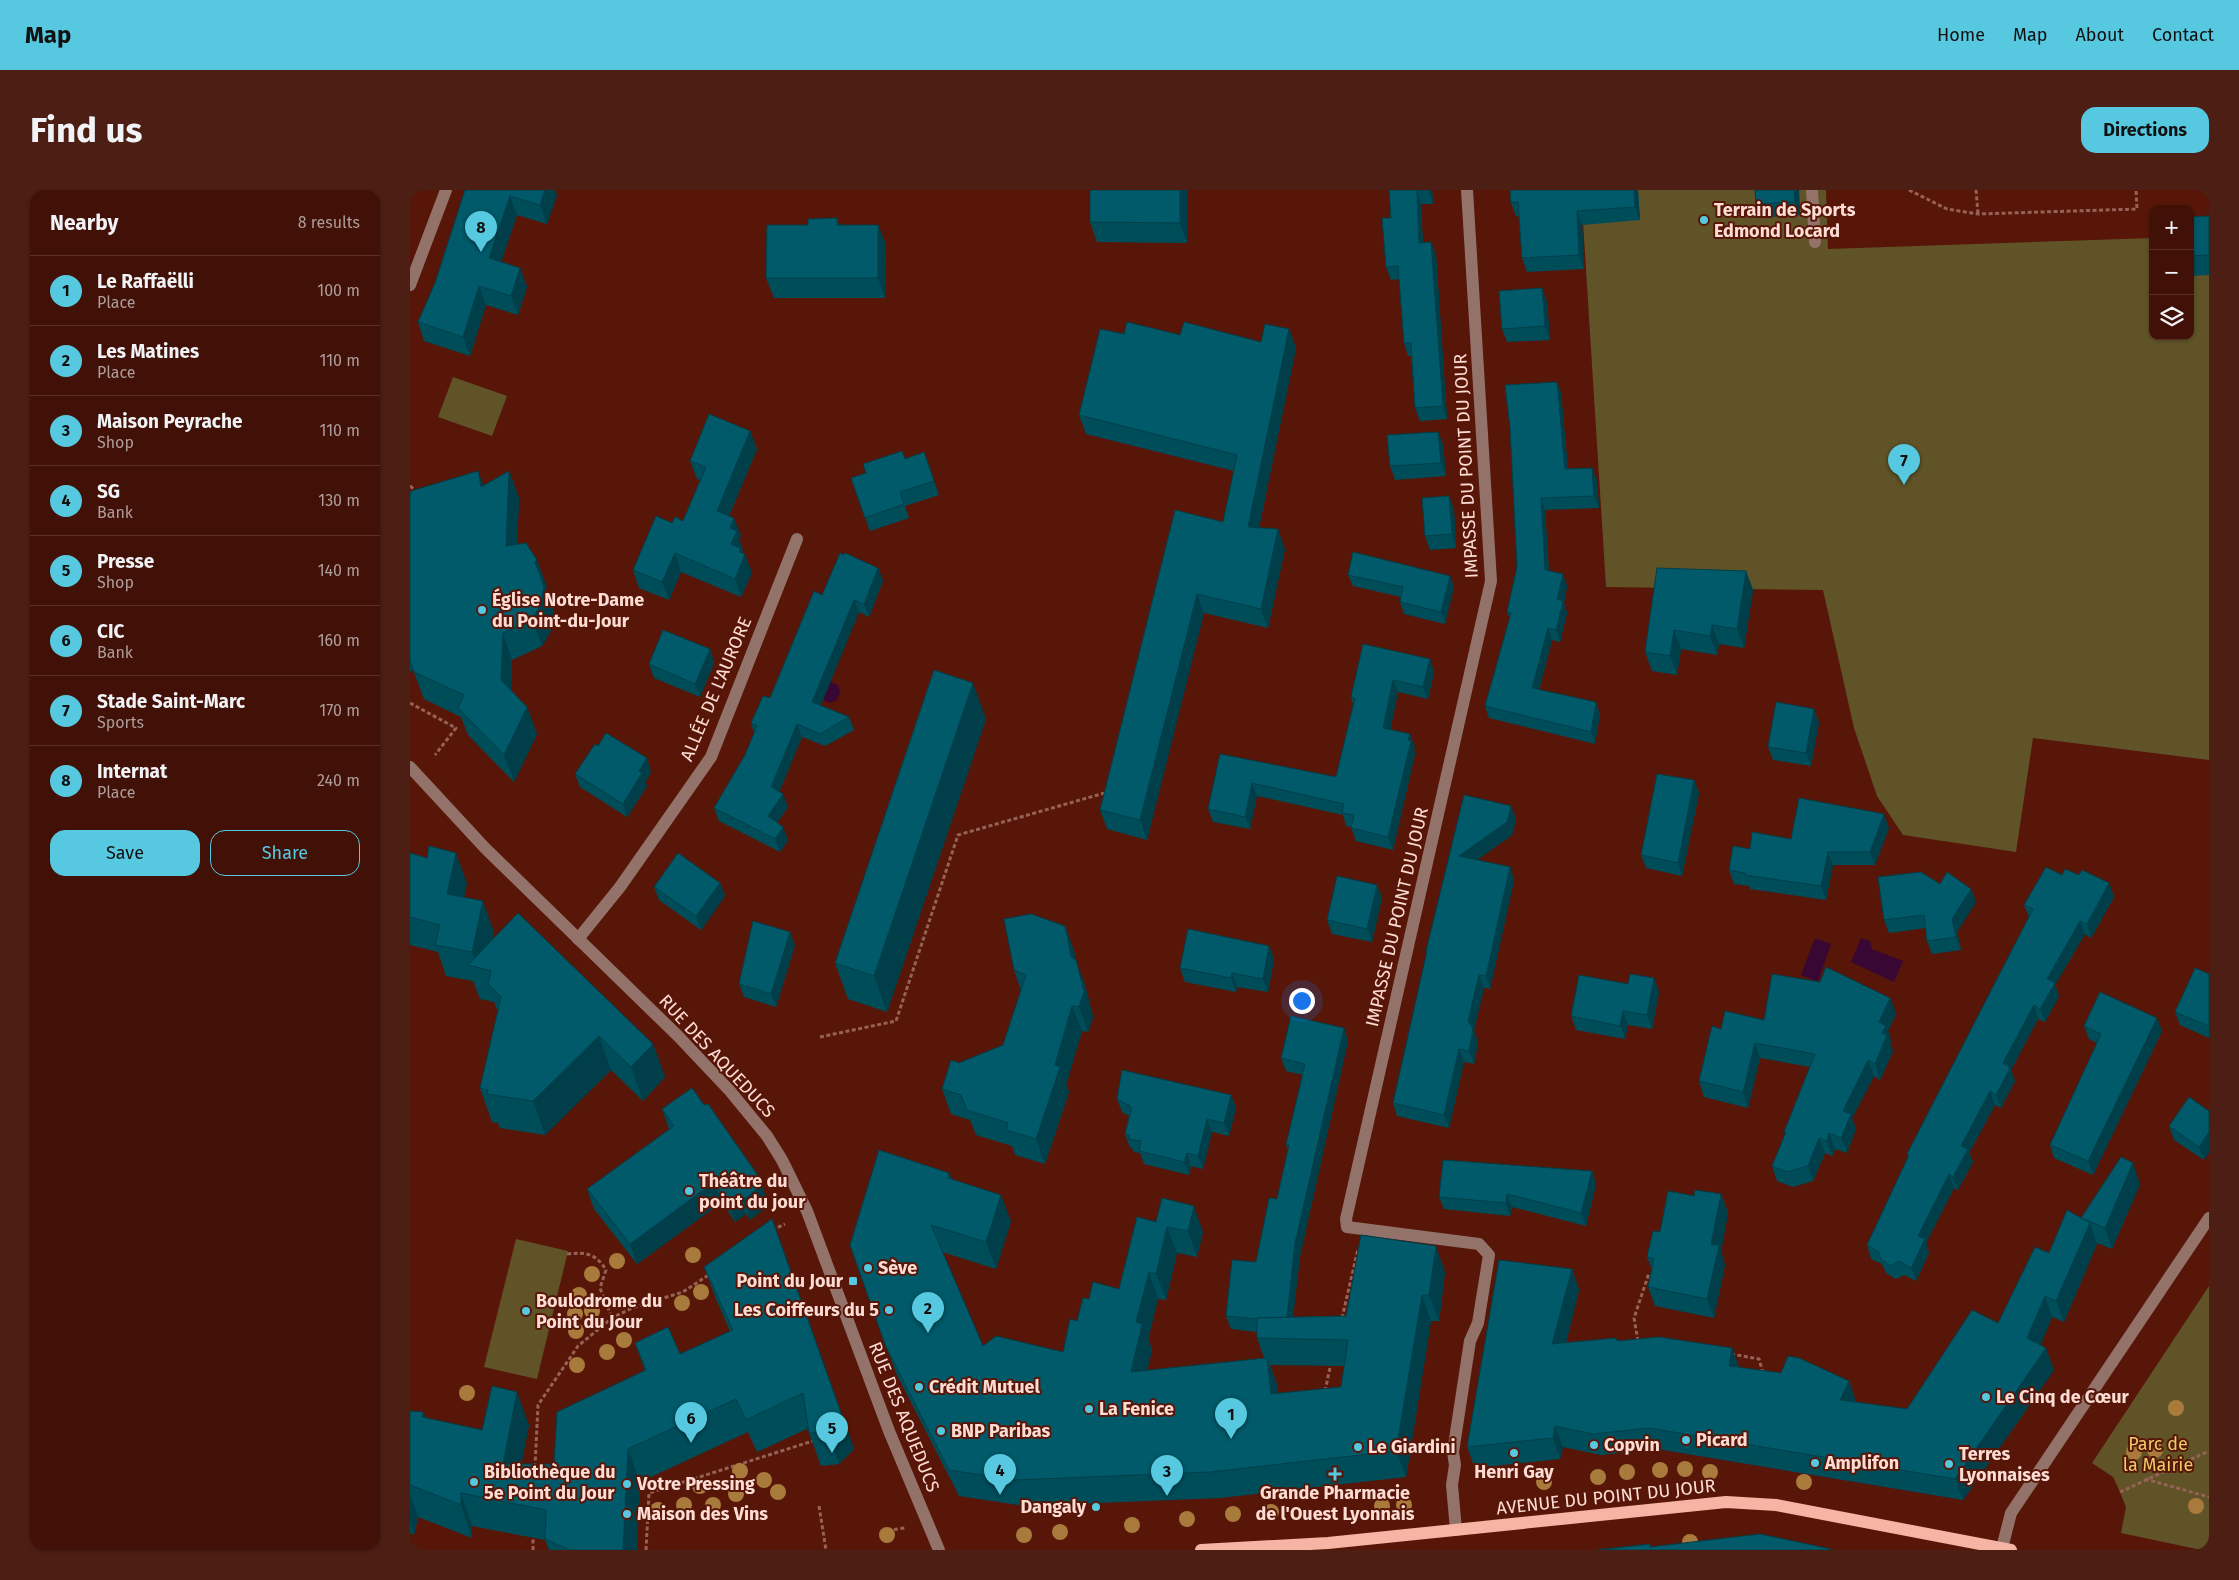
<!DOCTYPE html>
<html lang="en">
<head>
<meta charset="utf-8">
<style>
  body { margin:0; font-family:"Fira Sans",sans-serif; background:#4c1e14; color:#f1f3f6 }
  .controls { position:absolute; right:15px; top:15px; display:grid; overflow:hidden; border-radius:10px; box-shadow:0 1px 4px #0004 }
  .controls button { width:45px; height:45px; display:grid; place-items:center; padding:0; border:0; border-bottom:1px solid #5a3028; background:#411006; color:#f1f3f6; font:25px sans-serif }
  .you { position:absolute; left:891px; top:810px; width:18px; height:18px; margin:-12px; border:4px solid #fff; border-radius:50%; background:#1a73e8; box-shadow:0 0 0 8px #1a73e833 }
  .badge { display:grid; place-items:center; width:32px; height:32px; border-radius:50%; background:#56c9e1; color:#111; font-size:16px; font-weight:700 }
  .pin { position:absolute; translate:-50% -41px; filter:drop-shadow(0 1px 2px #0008) }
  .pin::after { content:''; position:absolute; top:26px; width:18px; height:15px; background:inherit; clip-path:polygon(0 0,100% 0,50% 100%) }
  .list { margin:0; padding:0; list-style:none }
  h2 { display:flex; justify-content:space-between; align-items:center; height:65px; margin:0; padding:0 20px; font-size:21px }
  h2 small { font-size:16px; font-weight:400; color:#ae9d9b }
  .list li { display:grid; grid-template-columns:32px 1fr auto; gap:15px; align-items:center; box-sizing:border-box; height:70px; padding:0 20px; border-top:1px solid #5a3028 }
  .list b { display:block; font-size:19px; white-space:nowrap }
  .list p { margin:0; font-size:16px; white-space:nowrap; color:#ae9d9b }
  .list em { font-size:16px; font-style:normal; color:#ae9d9b }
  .actions { display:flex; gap:10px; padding:15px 20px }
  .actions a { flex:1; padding:11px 0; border:1px solid #56c9e1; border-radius:15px; text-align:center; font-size:18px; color:#56c9e1 }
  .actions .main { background:#56c9e1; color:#111 }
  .icon { flex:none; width:28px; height:28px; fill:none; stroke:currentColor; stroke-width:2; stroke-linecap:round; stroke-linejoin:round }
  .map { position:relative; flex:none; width:1799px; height:1360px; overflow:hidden; border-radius:15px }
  header { display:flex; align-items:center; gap:30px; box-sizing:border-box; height:70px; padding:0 25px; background:#56c9e1; color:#111 }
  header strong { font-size:24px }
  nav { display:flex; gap:28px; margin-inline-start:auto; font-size:18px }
  .intro { display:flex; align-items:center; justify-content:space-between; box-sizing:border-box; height:120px; padding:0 30px }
  h1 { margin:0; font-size:35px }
  .button { padding:12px 22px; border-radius:15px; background:#56c9e1; color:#111; font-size:18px; font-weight:700 }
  main { display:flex; gap:30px; padding:0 30px }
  aside { flex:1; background:#411006; border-radius:15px; box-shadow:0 1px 4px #0004 }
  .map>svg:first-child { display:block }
  .green { fill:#5f5327 }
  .water { fill:#390733 }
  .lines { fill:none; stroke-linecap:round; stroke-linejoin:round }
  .path { stroke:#976256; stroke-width:3; stroke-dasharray:4 2.5; stroke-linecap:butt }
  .minor { stroke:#93726a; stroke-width:12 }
  .major { stroke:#f7b3a3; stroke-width:12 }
  .tree { fill:#a87b3d }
  .wall { fill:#004d5a; fill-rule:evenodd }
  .shaded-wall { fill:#003f4a }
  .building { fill:#005a69; stroke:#003f4a }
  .poi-dot { fill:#56c9e1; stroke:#571608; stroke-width:2 }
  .labels { text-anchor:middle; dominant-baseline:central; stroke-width:4; stroke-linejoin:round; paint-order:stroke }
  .poi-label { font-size:18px; font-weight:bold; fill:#fddcd4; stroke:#571608; text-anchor:start }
  .street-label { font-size:18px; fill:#fddcd4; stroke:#571608 }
  .park-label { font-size:18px; fill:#eace68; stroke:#571608 }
</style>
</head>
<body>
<header>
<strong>Map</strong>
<nav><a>Home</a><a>Map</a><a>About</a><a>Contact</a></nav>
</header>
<div class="intro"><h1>Find us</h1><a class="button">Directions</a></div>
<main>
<aside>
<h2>Nearby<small>8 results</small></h2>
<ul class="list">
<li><span class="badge">1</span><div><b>Le Raffaëlli</b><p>Place</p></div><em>100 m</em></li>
<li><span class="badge">2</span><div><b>Les Matines</b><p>Place</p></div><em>110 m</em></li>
<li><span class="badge">3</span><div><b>Maison Peyrache</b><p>Shop</p></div><em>110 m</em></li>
<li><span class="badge">4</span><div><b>SG</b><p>Bank</p></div><em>130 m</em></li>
<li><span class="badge">5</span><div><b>Presse</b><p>Shop</p></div><em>140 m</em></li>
<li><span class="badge">6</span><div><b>CIC</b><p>Bank</p></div><em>160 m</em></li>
<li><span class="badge">7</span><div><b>Stade Saint-Marc</b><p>Sports</p></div><em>170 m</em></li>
<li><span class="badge">8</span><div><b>Internat</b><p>Place</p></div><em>240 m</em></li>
</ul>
<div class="actions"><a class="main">Save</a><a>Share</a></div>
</aside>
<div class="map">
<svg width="1799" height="1360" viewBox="0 0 1799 1360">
  <rect width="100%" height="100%" fill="#571608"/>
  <g class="green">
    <polygon points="1171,0 1416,0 1418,59 1743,48 1743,146 1780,146 1780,46 1799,46 1799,570 1623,548 1606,662 1493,645 1467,606 1444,538 1413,400 1196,397"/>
    <polygon points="43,187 97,206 82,246 28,227"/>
    <polygon points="106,1049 158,1061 127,1189 74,1177"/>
    <polygon points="1799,1096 1799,1360 1791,1360 1711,1343 1716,1317 1710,1302 1703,1287 1682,1273"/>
  </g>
  <g class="water">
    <polygon points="397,482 428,495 430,502 427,510 420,513 389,500"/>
    <polygon points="1405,748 1421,754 1408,791 1406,791 1391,785"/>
    <polygon points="1451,748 1460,751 1462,759 1493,771 1484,792 1441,772"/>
  </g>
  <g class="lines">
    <g class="path">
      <polyline points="1499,0 1537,19 1568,24 1727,19 1726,0"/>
      <polyline points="1566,0 1568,24"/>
      <polyline points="0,296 8,302"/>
      <polyline points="0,513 46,538 25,565"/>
      <polyline points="410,847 486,831 548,645 698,602"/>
      <polyline points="362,1040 375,1034"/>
      <path d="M157,1064C175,1062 186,1063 196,1080L190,1098L202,1128"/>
      <polyline points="932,1128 948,1059"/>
      <polyline points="1228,1151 1224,1128 1239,1083"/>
      <polyline points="1321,1164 1349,1169 1353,1183"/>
      <polyline points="915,1201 921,1173"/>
      <polyline points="125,1277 128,1215 168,1156 202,1128 222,1118 273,1102 300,1084"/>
      <polyline points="1735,1289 1799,1307"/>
      <polyline points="1710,1302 1799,1261"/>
      <polyline points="409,1316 416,1360"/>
      <polyline points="471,1341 495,1338"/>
      <polyline points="123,1360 123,1344"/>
      <polyline points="236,1360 239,1303 406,1250"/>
    </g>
    <g class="minor">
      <polyline points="1402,0 1405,52"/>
      <polyline points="0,95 36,0"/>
      <polyline points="0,577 75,658 268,846 320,901 357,946 372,970 397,1021 479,1241 529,1360"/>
      <polyline points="168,749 210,697 301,567 387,349"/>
      <polyline points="1046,1340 1042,1295 1045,1275 1043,1262 1060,1151 1068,1133 1079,1065 1069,1054 937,1037 936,1029 1081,391 1057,0"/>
      <polyline points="1592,1358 1601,1323 1799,1028"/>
    </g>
    <polyline class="major" points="791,1360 918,1353 1316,1312 1366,1315 1601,1360"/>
  </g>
  <g class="tree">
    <circle cx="283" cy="1065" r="8"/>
    <circle cx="207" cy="1071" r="8"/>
    <circle cx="182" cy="1084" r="8"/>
    <circle cx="291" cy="1102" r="8"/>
    <circle cx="169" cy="1105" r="8"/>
    <circle cx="272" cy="1113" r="8"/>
    <circle cx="182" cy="1121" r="8"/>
    <circle cx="165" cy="1124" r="8"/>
    <circle cx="166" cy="1141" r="8"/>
    <circle cx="214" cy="1150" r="8"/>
    <circle cx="197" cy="1162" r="8"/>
    <circle cx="167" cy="1175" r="8"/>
    <circle cx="57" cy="1203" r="8"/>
    <circle cx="1766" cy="1218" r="8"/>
    <circle cx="1745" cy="1260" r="8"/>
    <circle cx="1724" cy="1262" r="8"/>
    <circle cx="1275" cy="1279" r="8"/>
    <circle cx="1250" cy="1280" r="8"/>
    <circle cx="330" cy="1281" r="8"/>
    <circle cx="1217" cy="1282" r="8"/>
    <circle cx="1300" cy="1282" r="8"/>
    <circle cx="1188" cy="1287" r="8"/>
    <circle cx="354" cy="1290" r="8"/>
    <circle cx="1134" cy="1292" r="8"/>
    <circle cx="1394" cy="1292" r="8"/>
    <circle cx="290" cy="1296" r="8"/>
    <circle cx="368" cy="1302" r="8"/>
    <circle cx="326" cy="1304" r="8"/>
    <circle cx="274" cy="1315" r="8"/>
    <circle cx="303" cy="1315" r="8"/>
    <circle cx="994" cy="1315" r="8"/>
    <circle cx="972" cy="1316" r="8"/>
    <circle cx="1786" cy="1316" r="8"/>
    <circle cx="248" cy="1320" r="8"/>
    <circle cx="861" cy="1322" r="8"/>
    <circle cx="823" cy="1324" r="8"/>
    <circle cx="777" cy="1329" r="8"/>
    <circle cx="722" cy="1335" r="8"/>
    <circle cx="650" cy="1342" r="8"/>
    <circle cx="477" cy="1345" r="8"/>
    <circle cx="614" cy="1345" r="8"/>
    <circle cx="1280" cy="1352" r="8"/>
  </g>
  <g class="wall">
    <polygon points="55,0 147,5 137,34 107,25 91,72 110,78 117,97 108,125 76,115 60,166 14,151 8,132 25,93"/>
    <polygon points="777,0 777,53 687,52 680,32"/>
    <polygon points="979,0 1022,0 1023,14 1011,14 1013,53 1021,52 1026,65 1037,229 1010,231 1005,218 1001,166 998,166 994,153 989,89 981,90 976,77 981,28"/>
    <polygon points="1228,0 1230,30 1172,35 1174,79 1117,82 1112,68 1109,26 1106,26 1101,13"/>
    <polygon points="1345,0 1389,0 1390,25 1351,28 1346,14"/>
    <polygon points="1799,26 1799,85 1780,86 1780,27"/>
    <polygon points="427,28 429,35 468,35 476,55 475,108 364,108 356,88 398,35"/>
    <polygon points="1137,112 1140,150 1097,152 1092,139"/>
    <polygon points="879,139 886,158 849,338 875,359 858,438 794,423 737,650 697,639 690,620 813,332 824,281 676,244 669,225 714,144 770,145 851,152"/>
    <polygon points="1147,192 1151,204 1158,279 1182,278 1187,290 1189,318 1135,320 1139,381 1157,396 1154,413 1157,423 1150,452 1142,450 1129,500 1190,524 1185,554 1079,528 1075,516 1100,429 1097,422 1107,377"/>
    <polygon points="340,241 347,259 319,326 331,346 329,349 333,360 332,362 342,383 331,407 271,382 259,410 229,398 223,380 262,333 273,331 290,290 287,289 280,271"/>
    <polygon points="1028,242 1033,255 1036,286 985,290 980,276"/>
    <polygon points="514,262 529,305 495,316 499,328 460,341 455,328 495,269"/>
    <polygon points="68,281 73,296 99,281 109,308 107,354 137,397 135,399 144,423 140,443 132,456 102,470 101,501 117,517 127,544 104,592 58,545 51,527 14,509 3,480 0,482 0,304"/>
    <polygon points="1039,306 1044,320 1046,358 1020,360 1015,346"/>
    <polygon points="468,378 473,391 459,427 449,422 410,515 439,527 444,540 415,556 392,547 369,602 378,617 367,632 378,650 370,662 309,631 304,618 335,565 344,543 341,533 360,508"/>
    <polygon points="1336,381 1343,400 1334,458 1309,454 1307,465 1271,459 1267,485 1242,481 1235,462"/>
    <polygon points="938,385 1040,386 1044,397 1035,434 994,424 990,412 991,407 943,396"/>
    <polygon points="300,459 304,473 290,507 244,488 239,474"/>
    <polygon points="1020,469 1024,482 1018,509 988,502 980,540 1005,557 1004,560 1005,564 983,660 946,651 941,637 936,636 933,625 847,606 840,639 803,632 798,619 810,564 926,587 943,514 941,507"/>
    <polygon points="576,529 477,822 438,809 425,773"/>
    <polygon points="1409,532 1401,576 1363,570 1358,557"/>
    <polygon points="241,582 235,592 237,596 217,627 170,597 165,584"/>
    <polygon points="1284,590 1289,603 1272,686 1236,678 1231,665"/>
    <polygon points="1054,605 1101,616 1106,629 1102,645 1067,670 1100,677 1104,690 1080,799 1074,798 1064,840 1068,852 1064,874 1054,872 1039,938 987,926 983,913 1017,764 1016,761"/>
    <polygon points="1479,638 1465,675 1423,675 1416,710 1340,699 1339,696 1324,694 1319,680 1340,659 1381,649"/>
    <polygon points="0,663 57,693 54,707 84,742 82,750 243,854 255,887 233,911 201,880 135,945 90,938 88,933 82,932 70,898 88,822 84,812 70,809 63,791 36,786 28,762 0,755"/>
    <polygon points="1652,685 1669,685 1699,693 1704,707 1681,748 1675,744 1645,795 1649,806 1635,832 1628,829 1601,880 1605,891 1591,918 1585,915 1559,963 1563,972 1548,1000 1544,998 1516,1053 1519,1063 1506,1091 1494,1085 1486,1089 1476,1083 1472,1074 1461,1069 1457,1055 1498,967 1497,964 1619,727 1614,715"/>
    <polygon points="310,693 315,706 291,740 249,710 244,697"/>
    <polygon points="1530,694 1561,699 1566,712 1547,742 1551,760 1522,764 1517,751 1516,738 1479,743 1474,730"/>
    <polygon points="967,695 972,708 962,752 922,744 917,730"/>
    <polygon points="655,736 664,761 666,772 675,795 683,827 678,842 672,841 656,895 659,902 635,974 605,965 602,956 566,945 560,930 541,924 532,899 549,873 593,855 611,801 604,780"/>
    <polygon points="385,755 366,817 334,807 329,794"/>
    <polygon points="859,756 864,769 858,802 827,797 826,802 775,792 770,778"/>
    <polygon points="1799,784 1799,848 1770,835 1765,822"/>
    <polygon points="1244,788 1249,802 1242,839 1218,835 1215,849 1166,840 1161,826 1218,794"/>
    <polygon points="1480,808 1486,824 1478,841 1481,851 1480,854 1483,861 1470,890 1464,886 1442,928 1446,939 1437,963 1425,959 1422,966 1415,963 1403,991 1383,997 1367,991 1362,976 1375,944 1374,942 1400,877 1350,868 1338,918 1294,907 1289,891 1311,839 1354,830"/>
    <polygon points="1747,828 1752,841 1683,985 1644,968 1640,955 1687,853 1679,849 1674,836"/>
    <path d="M934,838L938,851L890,1066L883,1127L936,1126L1035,1082L1029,1131H1021L996,1287L810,1308L615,1316L549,1306L486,1183L440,1055L539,983L542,989L601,1031L586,1079L532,1062L573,1156L653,1162L679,1109L709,1099L727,1027L793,1042L787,1067L767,1063L756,1110L748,1109L738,1149L742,1160L737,1180L854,1168L847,1148V1142L821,1139L816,1126L846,1072L867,1009L878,960L876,955L893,885L876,881L871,868ZM860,1175L934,1176L931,1197L868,1204L867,1194Z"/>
    <polygon points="821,905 826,918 819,946 802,942 793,979 781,976 779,985 734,974 730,963 724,962 722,958 720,958 715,944 719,926 712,922 707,909"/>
    <polygon points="252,919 355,1004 355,1018 340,1030 336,1024 325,1032 312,1012 227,1074 184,1019 177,999 259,939"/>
    <polygon points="1799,921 1794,970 1764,950 1759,936"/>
    <polygon points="1182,981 1186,994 1176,1036 1102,1017 1100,1026 1034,1019 1029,1007"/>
    <polygon points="1730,994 1702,1059 1687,1053 1687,1054 1654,1132 1642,1127 1630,1155 1644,1180 1553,1310 1247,1259 1191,1265 1153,1257 1150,1269 1065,1278 1057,1257 1162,1079 1169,1100 1156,1153 1206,1148 1207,1151 1322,1158 1329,1178 1439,1191 1446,1212 1497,1219 1588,1133 1639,1063 1671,1028"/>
    <polygon points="1311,1004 1318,1023 1311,1061 1315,1075 1304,1128 1245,1116 1238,1097 1242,1080 1237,1067 1250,1042 1284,1006"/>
    <polygon points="374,1062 444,1259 429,1274 411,1276 399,1243 399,1238 347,1262 338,1242 230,1292 227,1360 139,1360 135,1350 62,1336 62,1348 8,1327 4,1345 0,1343 0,1221 13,1222 16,1228 72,1240 119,1235 111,1274 144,1274 235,1181 225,1153 270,1164 320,1141 306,1109 294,1077"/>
  </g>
  <g class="shaded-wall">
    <polygon points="135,0 145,0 147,5 137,34 130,15"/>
    <polygon points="770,0 777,0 777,53 770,33"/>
    <polygon points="1018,0 1022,0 1023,14"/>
    <polygon points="1224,0 1228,0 1230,30 1225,17"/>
    <polygon points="1384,0 1389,0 1390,25 1385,12"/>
    <polygon points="1007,1 1011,14 1013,66 1009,53"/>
    <polygon points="100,6 107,25 86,87 79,68"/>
    <polygon points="1167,21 1172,35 1174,79 1169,65"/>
    <polygon points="468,35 476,55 475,108 468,88"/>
    <polygon points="1021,52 1026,65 1037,229 1033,216"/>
    <polygon points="110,78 117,97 108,125 101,106"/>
    <polygon points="69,96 76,115 60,166 53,147"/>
    <polygon points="1132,98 1137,112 1140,150 1135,136"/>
    <polygon points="879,139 886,158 845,356 838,337"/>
    <polygon points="1147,192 1151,204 1159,292 1155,279"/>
    <polygon points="340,241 347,259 313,339 307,321"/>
    <polygon points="1028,242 1033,255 1036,286 1031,273"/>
    <polygon points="1182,278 1187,290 1189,318 1184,306"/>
    <polygon points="68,281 78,308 71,297"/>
    <polygon points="99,281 109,308 106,383 96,356"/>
    <polygon points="1039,306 1044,320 1046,358 1042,344"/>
    <polygon points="1131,308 1135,320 1139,392 1135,380"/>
    <polygon points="324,328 331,346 329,349 333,360 332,362 334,367 335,364 342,383 331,407 325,389 321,354 320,338"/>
    <polygon points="868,339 875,359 858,438 851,419"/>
    <polygon points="265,363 271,382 259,410 252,392"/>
    <polygon points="127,370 137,397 135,399 144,423 140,443 132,456 122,429 125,372"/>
    <polygon points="468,378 473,391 459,427 454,414"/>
    <polygon points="1336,381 1343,400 1334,458 1327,439"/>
    <polygon points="1153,384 1157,396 1154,413 1157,423 1150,452 1146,440 1147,409"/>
    <polygon points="1040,386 1044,397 1035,434 1031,422"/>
    <polygon points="787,404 794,423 737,650 730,630"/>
    <polygon points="444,410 449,422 407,525 402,512"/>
    <polygon points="1302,435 1309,454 1307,465 1300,446"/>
    <polygon points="1138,438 1142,450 1126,510 1122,498"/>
    <polygon points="1264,440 1271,459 1267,485 1260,466"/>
    <polygon points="93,443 102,470 101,517 91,490"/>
    <polygon points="300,459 304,473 290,507 285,494"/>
    <polygon points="1020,469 1024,482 1018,509 1013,497"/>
    <polygon points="983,490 988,502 978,551 973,538"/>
    <polygon points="563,493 576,529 477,822 464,786"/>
    <polygon points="1186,512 1190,524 1185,554 1181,542"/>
    <polygon points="117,517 127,544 104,592 94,565"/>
    <polygon points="1404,519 1409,532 1401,576 1396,563"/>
    <polygon points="387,534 392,547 366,610 361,597"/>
    <polygon points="1000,544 1005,557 1004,560 1005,564 983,660 978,647"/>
    <polygon points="237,568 241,582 235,592 237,596 217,627 213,614 229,581"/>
    <polygon points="1284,590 1289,603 1272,686 1268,673"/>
    <polygon points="842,593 847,606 840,639 835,627"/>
    <polygon points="373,604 378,617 363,639 358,626"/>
    <polygon points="1101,616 1106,629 1102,645 1054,679 1049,666"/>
    <polygon points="1474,624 1479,638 1465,675 1460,662"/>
    <polygon points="373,637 378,650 370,662 365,649"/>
    <polygon points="1418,662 1423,675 1416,710 1411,696"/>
    <polygon points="46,663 57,693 48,734 37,704"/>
    <polygon points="1100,677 1104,690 1080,799 1076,786"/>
    <polygon points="310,693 315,706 291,740 286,726"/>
    <polygon points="1699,693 1704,707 1681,748 1677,734"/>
    <polygon points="967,695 972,708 962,752 957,739"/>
    <polygon points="1561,699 1566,712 1547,742 1551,760 1546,747 1542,729"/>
    <polygon points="73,711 84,742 76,780 67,778 62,762"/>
    <polygon points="1670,731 1675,744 1645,795 1649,806 1635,832 1630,819 1637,789"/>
    <polygon points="655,736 664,761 666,772 675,795 683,827 678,842 669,817 661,767"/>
    <polygon points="380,742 385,755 366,817 361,804"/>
    <polygon points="859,756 864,769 858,802 853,789"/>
    <polygon points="822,783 827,797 826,802 821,788"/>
    <polygon points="1069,785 1074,798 1064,840 1068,852 1064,874 1059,861 1058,831"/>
    <polygon points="1244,788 1249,802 1242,839 1237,825"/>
    <polygon points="1480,808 1486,824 1478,841 1481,851 1480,854 1483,861 1470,890 1465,874 1469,832"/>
    <polygon points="1624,815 1628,829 1601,880 1605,891 1591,918 1586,905 1593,873"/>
    <polygon points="662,816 672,841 656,895 659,902 635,974 626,949 645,875"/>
    <polygon points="1213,821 1218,835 1215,849 1210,836"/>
    <polygon points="1747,828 1752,841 1683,985 1678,971"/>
    <polygon points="934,838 938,851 890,1066 881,1145 876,1132 885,1053"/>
    <polygon points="189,846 201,880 135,945 123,911"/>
    <polygon points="1345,853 1350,868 1338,918 1333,902"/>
    <polygon points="243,854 255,887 233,911 221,877"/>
    <polygon points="1049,859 1054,872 1039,938 1034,925"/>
    <polygon points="1458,870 1464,886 1442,928 1446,939 1437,963 1431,948 1433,921"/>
    <polygon points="1580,901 1585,915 1559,963 1563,972 1548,1000 1543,987 1551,956"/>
    <polygon points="821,905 826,918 819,946 814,933"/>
    <polygon points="797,929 802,942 793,979 788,966"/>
    <polygon points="1799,942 1799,963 1794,970 1789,957"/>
    <polygon points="1419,943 1425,959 1422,966 1417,951"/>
    <polygon points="1409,948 1415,963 1403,991 1398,976"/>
    <polygon points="777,963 781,976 779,985 774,972"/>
    <polygon points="1723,973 1730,994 1702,1059 1695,1038"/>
    <polygon points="1182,981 1186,994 1176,1036 1171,1023"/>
    <polygon points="539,983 549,1009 538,988"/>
    <polygon points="347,984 355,1004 355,1018 340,1030 333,1010"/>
    <polygon points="1539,984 1544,998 1516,1053 1519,1063 1506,1091 1501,1078 1508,1046"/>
    <polygon points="304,992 312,1012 227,1074 220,1054"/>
    <polygon points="328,1004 336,1024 325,1032 318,1012"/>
    <polygon points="1097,1004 1102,1017 1100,1026 1096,1013"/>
    <polygon points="1311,1004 1318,1023 1311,1061 1315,1075 1304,1128 1297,1109 1301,1054"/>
    <polygon points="591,1005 601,1031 586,1079 576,1052"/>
    <polygon points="784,1016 793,1042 787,1067 778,1041"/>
    <polygon points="1680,1033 1687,1054 1654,1132 1646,1111"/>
    <polygon points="757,1037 767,1063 756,1110 746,1084"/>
    <polygon points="1026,1056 1035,1082 1029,1131 1019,1105"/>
    <polygon points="374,1062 444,1259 429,1274 417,1242"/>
    <polygon points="1162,1079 1169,1100 1150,1175 1142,1154"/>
    <polygon points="739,1082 748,1109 738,1149 742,1160 731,1208 721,1182 726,1132"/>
    <polygon points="1012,1105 1021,1131 996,1287 986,1261"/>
    <polygon points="1635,1106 1642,1127 1625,1169 1617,1148"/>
    <polygon points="1322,1158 1330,1179 1319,1176"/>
    <polygon points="1636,1158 1644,1180 1553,1310 1545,1289"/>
    <polygon points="857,1168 867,1194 871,1231 861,1204"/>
    <polygon points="1439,1191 1446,1212 1430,1210"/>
    <polygon points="107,1202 119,1235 105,1307 93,1274"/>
    <polygon points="13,1222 25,1254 12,1227"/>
    <polygon points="1145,1236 1153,1257 1150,1269 1143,1248"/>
    <polygon points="218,1259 230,1292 227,1360 213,1360"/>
    <polygon points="51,1303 62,1336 62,1348 51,1315"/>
    <polygon points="0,1304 8,1327 4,1345 0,1334"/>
  </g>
  <g class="building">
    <polygon points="55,0 135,0 130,15 100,6 79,68 110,78 101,106 69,96 53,147 8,132 25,93"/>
    <polygon points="680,0 770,0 770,33 680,32"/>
    <polygon points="979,0 1018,0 1007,1 1009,53 1021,52 1033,216 1005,218 1001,153 994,153 988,76 976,77 972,28 981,28"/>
    <polygon points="1100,0 1224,0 1225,17 1167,21 1169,65 1112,68 1108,12 1101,13"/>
    <polygon points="1345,0 1384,0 1385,12 1346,14"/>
    <polygon points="1799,26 1799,65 1780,66 1780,27"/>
    <polygon points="427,28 427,35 468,35 468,88 356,88 357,35 398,35 398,29"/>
    <polygon points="1132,98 1135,136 1092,139 1089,101"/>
    <polygon points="717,132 770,145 774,132 851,152 855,134 879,139 838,337 868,339 851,419 787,404 730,630 690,620 765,320 813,332 827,265 669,225 690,139 714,144"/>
    <polygon points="1147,192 1155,279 1182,278 1184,306 1131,308 1135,380 1153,384 1147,409 1153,411 1146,440 1138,438 1122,498 1186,512 1181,542 1075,516 1101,423 1097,422 1107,377 1100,237 1095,195"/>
    <polygon points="299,224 340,241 307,321 324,328 320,338 327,341 321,354 330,358 329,362 335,364 325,389 265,363 252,392 223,380 246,326 262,333 265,327 273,331 296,277 280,271"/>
    <polygon points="1028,242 1031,273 980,276 977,245"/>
    <polygon points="492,261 495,269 514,262 524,291 490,302 494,314 455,328 441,288 456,283 453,274"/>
    <polygon points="68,281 71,297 99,281 96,356 116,353 127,370 125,372 134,397 130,416 122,429 93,443 91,490 117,517 94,565 48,518 54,505 4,482 0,471 0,304 1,301"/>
    <polygon points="1039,306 1042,344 1015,346 1012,308"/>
    <polygon points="943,362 1040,386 1031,422 990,412 993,397 938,385"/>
    <polygon points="430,363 434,365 435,363 468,378 454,414 444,410 402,512 439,527 410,544 387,534 361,597 373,604 358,626 373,637 365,649 304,618 335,565 347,536 341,533 353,506 360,508 404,401 412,405"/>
    <polygon points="1247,378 1336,381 1327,439 1302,435 1300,446 1264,440 1260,466 1235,462"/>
    <polygon points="253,440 300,459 285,494 239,474"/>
    <polygon points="953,454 1020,469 1013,497 983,490 973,538 1000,544 998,550 1001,551 978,647 941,638 944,625 932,623 934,614 842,593 835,627 798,619 810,564 926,587 945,508 941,507"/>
    <polygon points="524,480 563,493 464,786 425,773"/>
    <polygon points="1366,512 1404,519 1396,563 1358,557"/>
    <polygon points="196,543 237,568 229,581 232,583 213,614 165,584 185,554 188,556"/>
    <polygon points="1247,584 1284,590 1268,673 1231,665"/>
    <polygon points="1054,605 1101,616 1097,632 1049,666 1100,677 1076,786 1069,785 1058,831 1063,839 1059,861 1049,859 1034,925 983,913 1017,761 1016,761"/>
    <polygon points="1389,608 1474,624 1460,662 1418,662 1411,696 1335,685 1335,683 1319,680 1323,656 1340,659 1342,642 1381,649"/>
    <polygon points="19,656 46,663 37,704 73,711 62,762 25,755 30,735 0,727 0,663 17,668"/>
    <polygon points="268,663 310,693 286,726 244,697"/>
    <polygon points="1636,677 1652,685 1655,679 1669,685 1672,680 1699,693 1677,734 1670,731 1637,789 1645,793 1630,819 1624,815 1593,873 1600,878 1586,905 1580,901 1551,956 1558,959 1543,987 1539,984 1508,1046 1515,1049 1501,1078 1489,1071 1481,1076 1471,1070 1469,1062 1457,1055 1499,965 1497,964 1623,719 1614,715"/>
    <polygon points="1511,682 1530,694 1537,682 1561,699 1542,729 1546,747 1517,751 1514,725 1474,730 1468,687"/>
    <polygon points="927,686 967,695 957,739 917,730"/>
    <polygon points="108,723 243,854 221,877 189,846 123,911 77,904 78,900 70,898 91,807 78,794 81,781 58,775"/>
    <polygon points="621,724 655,736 661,767 666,770 674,802 669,817 662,816 645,875 650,877 626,949 596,940 598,933 557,920 551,905 532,899 541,870 549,873 593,855 616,785 604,780 594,729"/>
    <polygon points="343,731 380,742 361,804 329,794"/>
    <polygon points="778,739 859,756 853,789 822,783 821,788 770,778"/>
    <polygon points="1416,777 1480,808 1469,832 1476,836 1472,843 1477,845 1465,874 1458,870 1433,921 1441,924 1431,948 1419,943 1417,951 1409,948 1398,976 1377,982 1362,976 1376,942 1374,942 1405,864 1345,853 1333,902 1289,891 1302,836 1311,839 1315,821 1354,830 1362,784 1410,792"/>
    <polygon points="1785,778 1799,784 1799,836 1765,822"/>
    <polygon points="1220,784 1244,788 1237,825 1213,821 1210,836 1161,826 1169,785 1218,794"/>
    <polygon points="1690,802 1747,828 1678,971 1640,955 1691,844 1674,836"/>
    <polygon points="881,826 934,838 885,1053 877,1127 847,1128 847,1129 816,1126 822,1070 846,1072 859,1008 867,1009 879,955 876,955 895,874 871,868"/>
    <polygon points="712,880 821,905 814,933 797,929 788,966 777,963 774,972 729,961 731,951 719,949 720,946 715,944 722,917 707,909"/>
    <polygon points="282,898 294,915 298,914 347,984 348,998 333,1010 328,1004 318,1012 304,992 220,1054 177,999 264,936 252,919"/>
    <polygon points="1779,907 1799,921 1799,942 1789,957 1759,936"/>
    <polygon points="469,960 539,983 538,988 591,1005 576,1052 521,1035 573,1156 586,1146 653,1162 660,1129 667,1131 673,1108 679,1109 683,1092 709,1099 727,1027 746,1032 752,1008 784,1016 778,1041 757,1037 746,1084 739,1082 726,1132 732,1134 721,1182 857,1168 861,1204 931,1197 938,1150 847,1148 847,1128 936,1126 951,1045 1026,1056 1019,1105 1012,1105 986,1261 801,1282 605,1290 539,1280 476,1157 440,1055"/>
    <polygon points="1711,967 1723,973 1695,1038 1671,1028 1680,1033 1646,1111 1635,1106 1617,1148 1636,1158 1545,1289 1239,1238 1183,1244 1145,1236 1143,1248 1057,1257 1089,1070 1162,1079 1142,1154 1206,1148 1207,1151 1249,1147 1322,1158 1319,1176 1371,1183 1378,1166 1389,1168 1439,1191 1430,1210 1497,1219 1562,1120 1588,1133 1625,1057 1639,1063 1657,1020 1671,1028"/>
    <polygon points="1033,970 1182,981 1171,1023 1097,1004 1096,1013 1029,1007"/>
    <polygon points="1285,1000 1311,1004 1301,1054 1309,1056 1297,1109 1238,1097 1244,1069 1237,1067 1243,1041 1250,1042 1258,1001 1284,1006"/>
    <polygon points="362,1029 432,1226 417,1242 399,1243 393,1203 336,1230 326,1209 218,1259 213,1360 160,1360 135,1349 136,1320 51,1303 51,1315 0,1295 0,1221 13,1222 12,1227 72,1240 82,1196 107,1202 93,1274 144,1274 147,1222 236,1180 225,1153 258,1137 270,1164 323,1140 294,1077"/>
    <polygon points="1350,1344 1421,1359 1420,1360 1187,1360 1240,1354 1240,1357"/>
  </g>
  <g class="poi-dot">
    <circle cx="1294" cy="30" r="5"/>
    <circle cx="72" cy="420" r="5"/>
    <circle cx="279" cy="1001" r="5"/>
    <circle cx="458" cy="1078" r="5"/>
    <rect x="438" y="1086" width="10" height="10" rx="2.5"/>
    <circle cx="479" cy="1120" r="5"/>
    <circle cx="116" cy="1121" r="5"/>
    <circle cx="509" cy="1197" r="5"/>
    <circle cx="1576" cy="1207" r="5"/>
    <circle cx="679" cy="1219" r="5"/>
    <circle cx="531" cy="1241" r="5"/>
    <circle cx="1276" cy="1250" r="5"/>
    <circle cx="1184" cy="1255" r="5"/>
    <circle cx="948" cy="1257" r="5"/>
    <circle cx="1104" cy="1263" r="5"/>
    <circle cx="1405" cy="1273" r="5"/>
    <circle cx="1539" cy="1274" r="5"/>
    <path d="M922.5 1276.5h5v5h5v5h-5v5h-5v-5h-5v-5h5z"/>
    <circle cx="64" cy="1292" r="5"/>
    <circle cx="217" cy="1294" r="5"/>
    <circle cx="686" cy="1317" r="5"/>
    <circle cx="217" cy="1324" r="5"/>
  </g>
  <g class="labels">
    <g class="poi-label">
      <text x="1304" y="20">Terrain de Sports<tspan x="1304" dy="21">Edmond Locard</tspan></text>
      <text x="82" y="410">Église Notre-Dame<tspan x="82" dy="21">du Point-du-Jour</tspan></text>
      <text x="289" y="991">Théâtre du<tspan x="289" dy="21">point du jour</tspan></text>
      <text x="468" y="1078">Sève</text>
      <text x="433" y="1091" text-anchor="end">Point du Jour</text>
      <text x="126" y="1111">Boulodrome du<tspan x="126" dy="21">Point du Jour</tspan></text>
      <text x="469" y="1120" text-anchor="end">Les Coiffeurs du 5</text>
      <text x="519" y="1197">Crédit Mutuel</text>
      <text x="1586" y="1207">Le Cinq de Cœur</text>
      <text x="689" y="1219">La Fenice</text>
      <text x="541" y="1241">BNP Paribas</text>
      <text x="1286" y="1250">Picard</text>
      <text x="1194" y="1255">Copvin</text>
      <text x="958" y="1257">Le Giardini</text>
      <text x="1549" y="1264">Terres<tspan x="1549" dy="21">Lyonnaises</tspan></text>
      <text x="1415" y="1273">Amplifon</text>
      <text x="74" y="1282">Bibliothèque du<tspan x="74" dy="21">5e Point du Jour</tspan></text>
      <text x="1104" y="1282" text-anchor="middle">Henri Gay</text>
      <text x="227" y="1294">Votre Pressing</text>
      <text x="925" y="1303" text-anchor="middle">Grande Pharmacie<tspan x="925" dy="21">de l'Ouest Lyonnais</tspan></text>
      <text x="676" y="1317" text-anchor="end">Dangaly</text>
      <text x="227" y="1324">Maison des Vins</text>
    </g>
    <g class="street-label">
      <text transform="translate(1056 276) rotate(-93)">IMPASSE DU POINT DU JOUR</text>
      <text transform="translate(306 499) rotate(-67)">ALLÉE DE L'AURORE</text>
      <text transform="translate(987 727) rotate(-77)">IMPASSE DU POINT DU JOUR</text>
      <text transform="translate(307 866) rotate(47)">RUE DES AQUEDUCS</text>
      <text transform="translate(494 1227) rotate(68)">RUE DES AQUEDUCS</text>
      <text transform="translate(1196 1307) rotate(-6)">AVENUE DU POINT DU JOUR</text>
    </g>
    <g class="park-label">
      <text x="1748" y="1254">Parc de<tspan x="1748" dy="21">la Mairie</tspan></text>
    </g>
  </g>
</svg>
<div class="controls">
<button>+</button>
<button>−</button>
<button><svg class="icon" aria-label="layers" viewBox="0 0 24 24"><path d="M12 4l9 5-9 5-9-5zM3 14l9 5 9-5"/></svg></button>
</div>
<div class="you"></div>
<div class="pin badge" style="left:821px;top:1249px">1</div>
<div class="pin badge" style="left:518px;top:1143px">2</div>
<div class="pin badge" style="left:757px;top:1306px">3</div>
<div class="pin badge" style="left:590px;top:1305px">4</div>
<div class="pin badge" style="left:422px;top:1263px">5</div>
<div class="pin badge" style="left:281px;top:1253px">6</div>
<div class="pin badge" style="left:1494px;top:295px">7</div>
<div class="pin badge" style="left:71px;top:62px">8</div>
</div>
</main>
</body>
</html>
